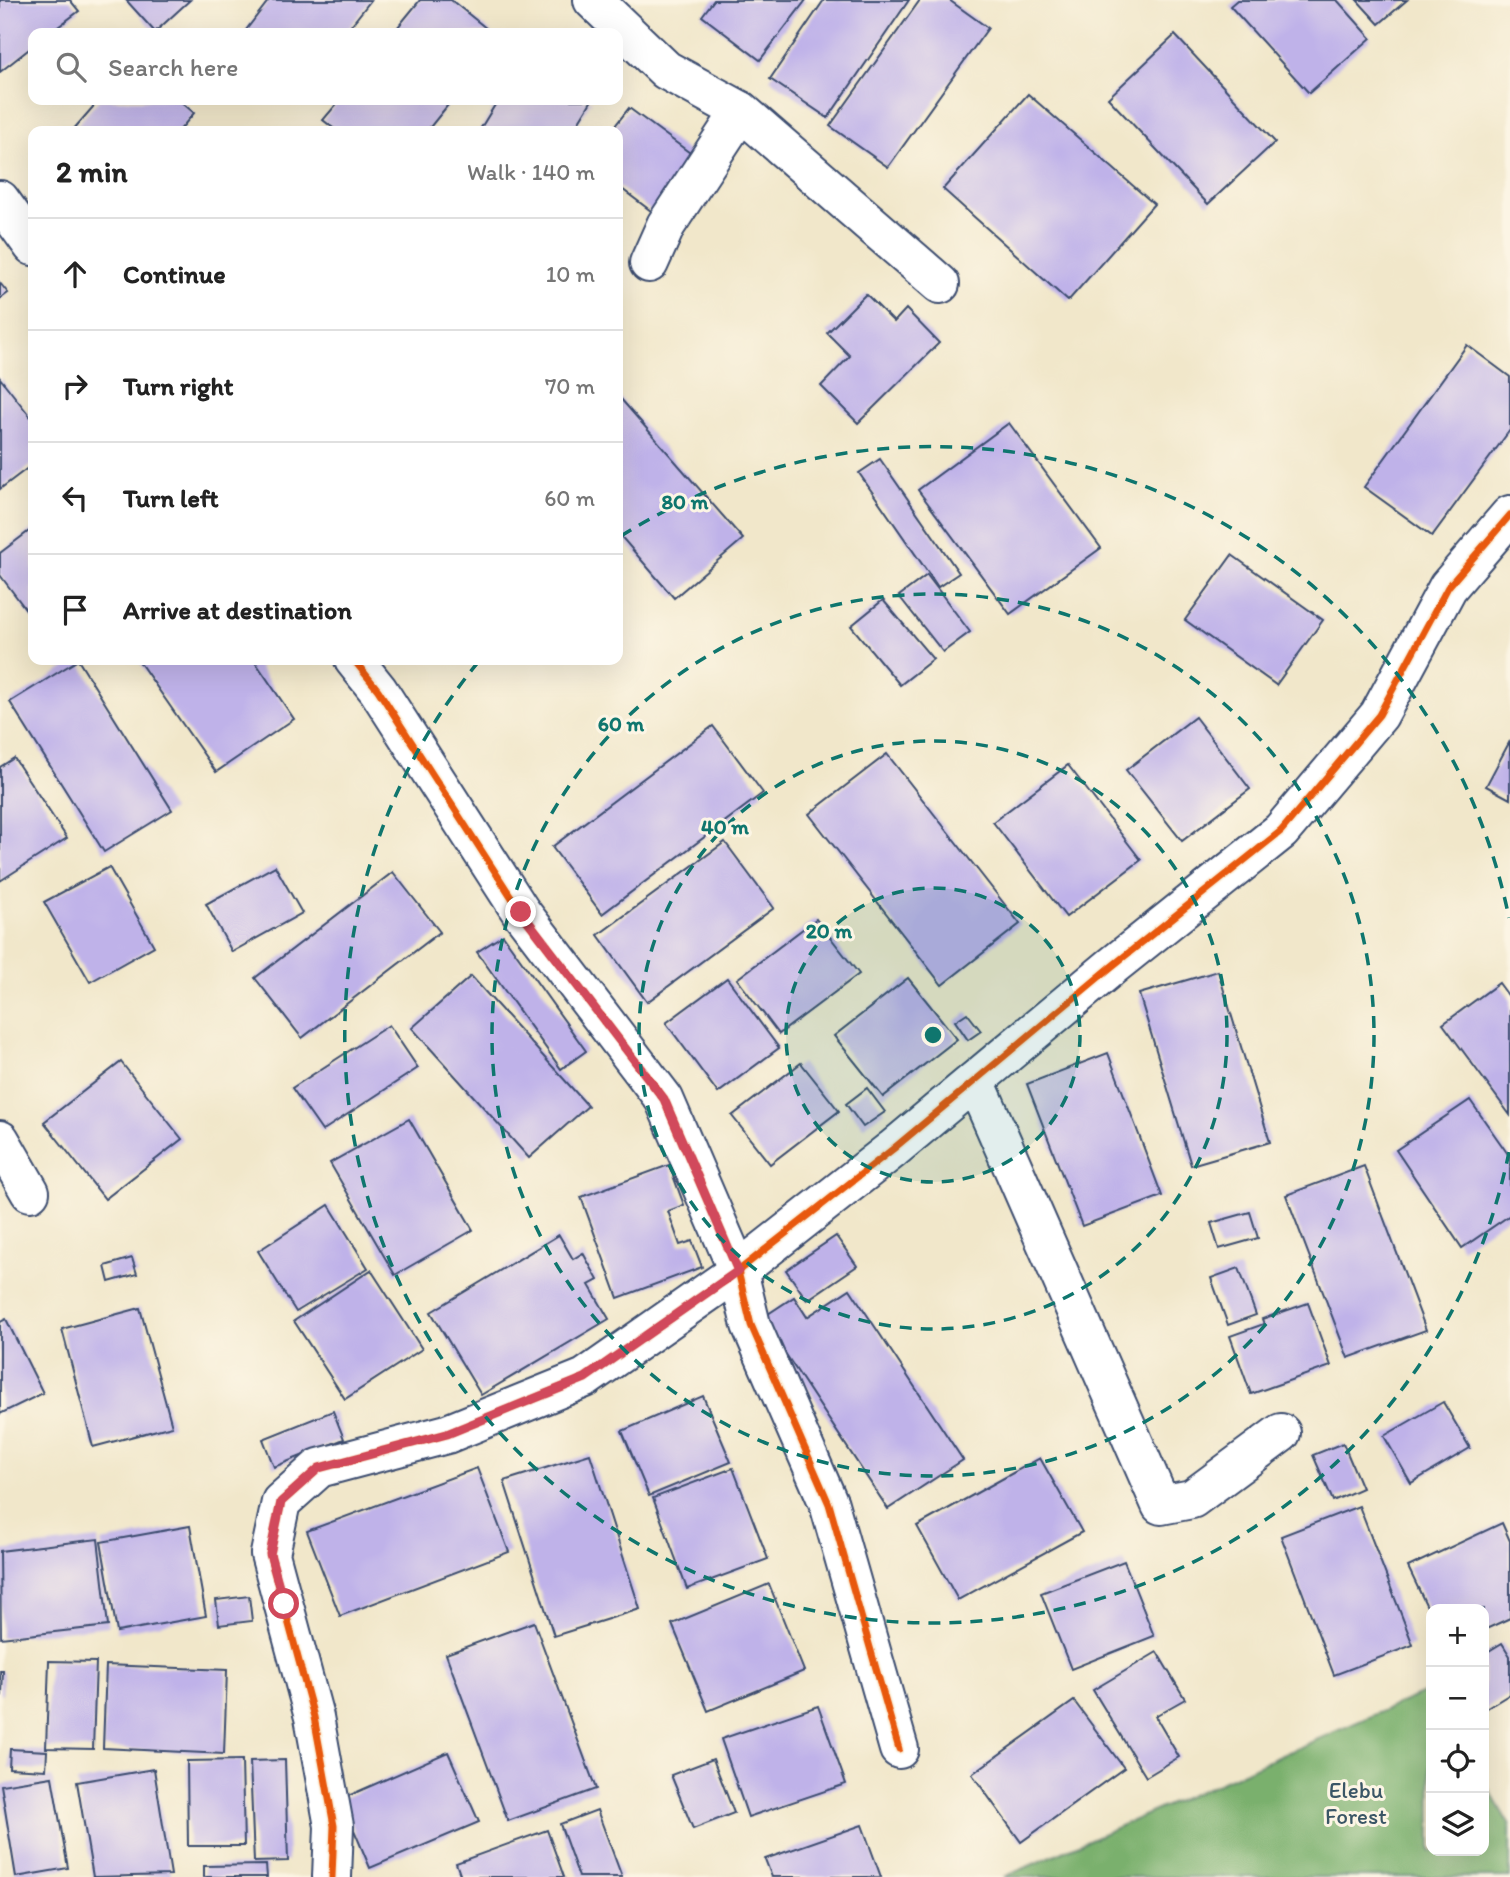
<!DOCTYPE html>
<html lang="en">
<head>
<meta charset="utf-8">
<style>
  body { margin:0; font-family:Itim,sans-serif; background:#f6f6f6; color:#222 }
  .controls { position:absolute; right:21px; bottom:21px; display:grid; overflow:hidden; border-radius:14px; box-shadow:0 7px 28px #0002 }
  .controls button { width:63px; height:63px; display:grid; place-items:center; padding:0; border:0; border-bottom:2px solid #e0e0e0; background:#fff; color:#222; font:35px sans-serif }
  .stop { position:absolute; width:21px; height:21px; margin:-16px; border:5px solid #d1495b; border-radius:50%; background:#fff }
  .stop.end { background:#d1495b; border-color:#fff; box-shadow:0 2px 7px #0008 }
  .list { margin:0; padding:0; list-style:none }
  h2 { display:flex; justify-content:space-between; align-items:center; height:91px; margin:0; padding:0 28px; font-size:30px }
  h2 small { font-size:23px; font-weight:400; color:#767676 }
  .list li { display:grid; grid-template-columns:46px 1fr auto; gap:21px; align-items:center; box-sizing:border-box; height:112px; padding:0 28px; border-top:2px solid #e0e0e0 }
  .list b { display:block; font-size:26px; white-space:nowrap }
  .list em { font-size:23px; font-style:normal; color:#767676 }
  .icon { flex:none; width:38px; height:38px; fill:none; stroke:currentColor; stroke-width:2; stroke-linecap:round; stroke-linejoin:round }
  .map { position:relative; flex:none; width:1510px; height:1877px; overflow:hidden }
  .search { position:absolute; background:#fff; box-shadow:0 7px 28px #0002; left:28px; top:28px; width:595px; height:77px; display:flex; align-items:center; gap:18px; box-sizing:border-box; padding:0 24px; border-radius:14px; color:#767676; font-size:26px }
  .panel { position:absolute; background:#fff; box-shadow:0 7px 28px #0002; left:28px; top:126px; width:595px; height:539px; border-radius:14px }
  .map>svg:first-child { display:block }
  .forest { fill:#7ab06d; stroke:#4a7066; stroke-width:2 }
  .building { fill:#bfb2e9 }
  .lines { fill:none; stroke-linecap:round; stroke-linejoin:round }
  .minor-casing { stroke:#3b4b6e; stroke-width:42 }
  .minor { stroke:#fff; stroke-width:38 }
  .cycleway-casing { stroke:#fcf5e5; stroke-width:11 }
  .cycleway { stroke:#e8590c; stroke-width:7 }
  .route { stroke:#d1495b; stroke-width:9 }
  .ring { fill:none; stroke:#0f766e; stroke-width:3.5; stroke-dasharray:12 9 }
  .labels { text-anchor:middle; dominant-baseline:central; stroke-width:6; stroke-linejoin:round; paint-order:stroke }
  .park-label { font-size:23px; fill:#3a5666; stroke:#fcf5e5 }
  .centre { fill:#0f766e; stroke:#fcf5e5; stroke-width:3.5 }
  .ring-label { font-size:21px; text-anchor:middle; font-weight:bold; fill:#0f766e; stroke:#fcf5e5; stroke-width:6; stroke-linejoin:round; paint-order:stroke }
</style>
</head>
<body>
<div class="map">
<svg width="1510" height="1877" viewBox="0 0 1510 1877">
  <rect width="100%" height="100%" fill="#fcf5e5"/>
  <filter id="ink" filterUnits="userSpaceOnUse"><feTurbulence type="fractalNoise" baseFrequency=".0143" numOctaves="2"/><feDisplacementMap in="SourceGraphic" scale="14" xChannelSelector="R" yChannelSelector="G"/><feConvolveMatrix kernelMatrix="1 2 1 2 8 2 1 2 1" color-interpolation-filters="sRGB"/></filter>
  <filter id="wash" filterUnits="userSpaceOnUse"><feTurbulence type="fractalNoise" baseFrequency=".00686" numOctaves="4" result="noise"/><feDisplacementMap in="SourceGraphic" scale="28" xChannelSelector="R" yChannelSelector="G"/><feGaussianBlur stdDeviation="1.57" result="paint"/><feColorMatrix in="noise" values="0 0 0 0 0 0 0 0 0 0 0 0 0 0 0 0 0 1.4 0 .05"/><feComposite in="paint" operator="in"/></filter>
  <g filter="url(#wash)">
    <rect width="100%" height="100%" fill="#f1e7ca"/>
    <polygon class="forest" points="1430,1690 1431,1851 1484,1851 1484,1781 1510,1826 1510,1877 1004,1877"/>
    <g id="blocks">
      <g class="building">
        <polygon points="0,0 70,0 79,11 50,33 33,33 33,46 0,72"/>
        <polygon points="126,0 190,0 155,32"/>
        <polygon points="269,0 371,0 345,33 250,33 246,30"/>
        <polygon points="420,0 451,0 492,33 393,33"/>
        <polygon points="714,0 806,0 760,60 702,16"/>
        <polygon points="824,0 909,0 828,118 770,79"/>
        <polygon points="920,0 949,0 988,28 888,167 830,126"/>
        <polygon points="1237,0 1337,0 1371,38 1309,93 1230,6"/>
        <polygon points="1357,0 1407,0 1379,24"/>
        <polygon points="1175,35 1275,142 1208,204 1108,98"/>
        <polygon points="1028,94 1154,204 1068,301 943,189"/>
        <polygon points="99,100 179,100 194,113 179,131 72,131"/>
        <polygon points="340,100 452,100 427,131 337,131 323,120"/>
        <polygon points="498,100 592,100 573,131 479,131"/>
        <polygon points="629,108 705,164 663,220 618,186 618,131 611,131"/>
        <polygon points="0,283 8,293 0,299"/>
        <polygon points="866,294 894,322 906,309 939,343 858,423 821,386 850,356 827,333"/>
        <polygon points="1467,345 1510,377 1510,430 1432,536 1364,487"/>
        <polygon points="0,378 33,420 33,464 0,489"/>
        <polygon points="620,398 743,539 674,598 618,533 618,400"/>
        <polygon points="1009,423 1101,548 1010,614 918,490"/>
        <polygon points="880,459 959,573 938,587 859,473"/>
        <polygon points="33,528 33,619 0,575 0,553"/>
        <polygon points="1232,555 1323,620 1276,685 1185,620"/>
        <polygon points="927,575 970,632 943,652 899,596"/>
        <polygon points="883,600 933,659 900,685 851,626"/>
        <polygon points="78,660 172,810 104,852 10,702"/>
        <polygon points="138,660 254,660 294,719 216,772"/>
        <polygon points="1195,717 1250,789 1182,841 1126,770"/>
        <polygon points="713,726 763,793 602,914 552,847"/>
        <polygon points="1510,741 1510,799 1486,786"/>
        <polygon points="887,754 1020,924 942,985 809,814"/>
        <polygon points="14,758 67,838 0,881 0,767"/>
        <polygon points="1068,765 1141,860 1066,917 993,822"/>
        <polygon points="725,842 774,908 647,1002 598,935"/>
        <polygon points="275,866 302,913 232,952 206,904"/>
        <polygon points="109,867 154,946 90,982 44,902"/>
        <polygon points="393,872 440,932 302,1038 255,978"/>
        <polygon points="816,919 859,974 779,1034 737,979"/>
        <polygon points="503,935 586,1051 561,1069 477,952"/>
        <polygon points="1218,971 1270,1142 1191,1165 1139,994"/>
        <polygon points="471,976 588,1106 529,1158 412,1028"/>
        <polygon points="727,978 779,1048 718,1093 666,1023"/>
        <polygon points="908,978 957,1039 883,1097 834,1036"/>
        <polygon points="1499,983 1510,998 1510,1115 1443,1024"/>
        <polygon points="967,1013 981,1031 968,1040 955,1021"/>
        <polygon points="389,1025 418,1068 322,1131 292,1088"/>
        <polygon points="1108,1053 1162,1196 1082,1226 1027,1084"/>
        <polygon points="121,1062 182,1139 105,1199 44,1122"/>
        <polygon points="801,1063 839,1111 770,1164 732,1116"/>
        <polygon points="867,1088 885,1112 863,1127 846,1104"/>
        <polygon points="1470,1100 1510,1157 1510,1215 1462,1248 1396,1150"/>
        <polygon points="409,1119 473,1230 395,1275 330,1163"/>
        <polygon points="669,1165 684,1205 668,1211 680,1245 692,1241 702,1267 618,1298 581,1197"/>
        <polygon points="1364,1166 1426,1330 1348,1358 1286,1195"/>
        <polygon points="329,1205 368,1268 296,1312 258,1251"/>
        <polygon points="1250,1212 1258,1238 1219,1249 1211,1223"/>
        <polygon points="559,1235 573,1259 583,1253 598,1280 589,1285 609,1319 481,1395 431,1312"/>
        <polygon points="836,1236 857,1266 807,1300 786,1270"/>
        <polygon points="132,1258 137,1274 109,1282 105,1266"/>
        <polygon points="1239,1268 1256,1315 1228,1325 1211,1278"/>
        <polygon points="371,1270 422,1349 345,1399 294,1321"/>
        <polygon points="850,1289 963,1460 888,1509 762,1318 794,1297 807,1317"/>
        <polygon points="1308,1303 1331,1366 1251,1394 1230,1336 1264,1324 1262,1319"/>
        <polygon points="140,1308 172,1426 93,1447 62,1329"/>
        <polygon points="6,1319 43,1393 0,1414 0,1322"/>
        <polygon points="703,1396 731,1462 649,1496 622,1431"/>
        <polygon points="1443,1402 1470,1448 1411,1483 1384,1436"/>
        <polygon points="333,1411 344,1439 274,1467 263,1439"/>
        <polygon points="1343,1443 1362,1488 1333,1501 1313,1455"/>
        <polygon points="590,1454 640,1609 554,1636 504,1481"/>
        <polygon points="1040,1458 1082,1532 958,1600 917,1526"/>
        <polygon points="477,1468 509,1552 340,1616 307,1531"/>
        <polygon points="733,1468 768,1559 687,1589 653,1498"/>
        <polygon points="1359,1506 1413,1645 1334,1675 1281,1536"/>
        <polygon points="1502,1523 1510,1541 1510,1618 1484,1630 1484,1609 1431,1609 1431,1615 1408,1567"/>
        <polygon points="190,1526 206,1616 117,1632 101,1542"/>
        <polygon points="98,1539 108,1626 1,1638 0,1551"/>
        <polygon points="1124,1561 1154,1636 1071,1669 1041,1593"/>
        <polygon points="769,1584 804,1671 708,1711 672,1624"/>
        <polygon points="249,1596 252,1621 219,1625 216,1600"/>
        <polygon points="534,1622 596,1789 508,1821 446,1654"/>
        <polygon points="1502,1643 1510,1656 1510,1694 1484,1710 1484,1654"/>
        <polygon points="1157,1652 1185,1699 1155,1716 1179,1757 1146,1777 1093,1690"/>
        <polygon points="49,1661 96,1662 93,1749 46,1748"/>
        <polygon points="106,1665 227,1670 224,1754 103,1748"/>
        <polygon points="0,1671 3,1671 2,1695 0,1694"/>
        <polygon points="1074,1701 1124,1768 1021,1842 972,1774"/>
        <polygon points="818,1706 846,1784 748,1817 721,1739"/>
        <polygon points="10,1749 47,1751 46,1770 9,1768"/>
        <polygon points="448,1752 479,1822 370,1868 341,1799"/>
        <polygon points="713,1759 734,1813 693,1829 671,1775"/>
        <polygon points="242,1760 244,1846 188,1846 187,1761"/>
        <polygon points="285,1760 288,1861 254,1862 250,1761"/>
        <polygon points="154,1769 171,1875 93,1877 77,1782"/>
        <polygon points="52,1777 68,1868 16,1877 1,1785"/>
        <polygon points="597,1810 622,1877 579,1877 560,1824"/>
        <polygon points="862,1825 881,1877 772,1877 765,1859"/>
        <polygon points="547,1830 564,1877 461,1877 456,1863"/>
        <polygon points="266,1865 267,1877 204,1877 204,1866"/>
      </g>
    </g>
  </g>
  <g filter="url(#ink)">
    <use href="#blocks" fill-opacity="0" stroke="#3b4b6e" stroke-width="2"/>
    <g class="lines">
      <g class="minor-casing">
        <g id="minor">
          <polyline points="593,0 666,70 741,111 940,284"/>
          <polyline points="0,200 33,246"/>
          <polyline points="649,263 666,225 741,111"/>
          <polyline points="354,660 378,690 521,912 664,1099 738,1271 751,1325 829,1504 899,1749"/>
          <polyline points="975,1081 1161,1505 1192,1499 1281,1433"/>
          <polyline points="0,1140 30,1192"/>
          <polyline points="332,1877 334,1826 314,1717 270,1554 281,1502 319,1468 447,1434 585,1378 738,1271 893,1149 1111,967 1281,831 1379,715 1448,587 1510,515"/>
        </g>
      </g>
      <use href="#minor" class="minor"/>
      <g class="cycleway-casing">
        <g id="cycleway">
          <polyline points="354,660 378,690 521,912 664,1099 738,1271 751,1325 829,1504 899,1749"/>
          <polyline points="332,1877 334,1826 314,1717 270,1554 281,1502 319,1468 447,1434 585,1378 738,1271 893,1149 1111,967 1281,831 1379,715 1448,587 1510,515"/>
        </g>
      </g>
      <use href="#cycleway" class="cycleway"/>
    </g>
  </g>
  <g class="lines" filter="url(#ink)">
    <polyline class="route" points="284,1604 270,1554 281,1502 319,1468 447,1434 585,1378 738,1271 664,1099 521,912"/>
  </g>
  <circle cx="933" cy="1035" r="147" fill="#0f766e" fill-opacity=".12"/>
  <g class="ring">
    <circle cx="933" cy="1035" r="147"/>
    <circle cx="933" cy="1035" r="294"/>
    <circle cx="933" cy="1035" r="441"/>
    <path d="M1509 1152A588 588 0 1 1 479 661M621 536A588 588 0 0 1 1509 918"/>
  </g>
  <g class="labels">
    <g class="park-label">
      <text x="1356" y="1790">Elebu<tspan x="1356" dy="26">Forest</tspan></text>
    </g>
  </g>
  <circle cx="933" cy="1035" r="10" class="centre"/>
  <g class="ring-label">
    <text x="685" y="509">80 m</text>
    <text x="621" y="731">60 m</text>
    <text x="725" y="834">40 m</text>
    <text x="829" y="938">20 m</text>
  </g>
</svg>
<div class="controls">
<button>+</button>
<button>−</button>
<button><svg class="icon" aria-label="locate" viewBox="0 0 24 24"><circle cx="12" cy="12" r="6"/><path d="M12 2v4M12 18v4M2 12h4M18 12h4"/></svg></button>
<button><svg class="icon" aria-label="layers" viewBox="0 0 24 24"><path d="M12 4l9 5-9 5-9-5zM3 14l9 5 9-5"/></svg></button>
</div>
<div class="stop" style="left:284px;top:1604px"></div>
<div class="stop end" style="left:521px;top:912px"></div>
<div class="search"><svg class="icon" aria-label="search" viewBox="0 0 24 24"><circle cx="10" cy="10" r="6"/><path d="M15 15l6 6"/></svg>Search here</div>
<section class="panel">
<h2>2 min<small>Walk · 140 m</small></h2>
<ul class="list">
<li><svg class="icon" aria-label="ahead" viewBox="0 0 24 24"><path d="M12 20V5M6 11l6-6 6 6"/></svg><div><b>Continue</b></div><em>10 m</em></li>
<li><svg class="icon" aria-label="right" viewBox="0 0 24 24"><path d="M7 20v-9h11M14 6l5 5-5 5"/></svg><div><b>Turn right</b></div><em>70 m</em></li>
<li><svg class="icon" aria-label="left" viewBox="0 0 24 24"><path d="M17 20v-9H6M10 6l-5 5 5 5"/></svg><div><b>Turn left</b></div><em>60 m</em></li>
<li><svg class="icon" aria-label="arrive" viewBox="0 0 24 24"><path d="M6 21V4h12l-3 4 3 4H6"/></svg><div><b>Arrive at destination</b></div></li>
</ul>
</section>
</div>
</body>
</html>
